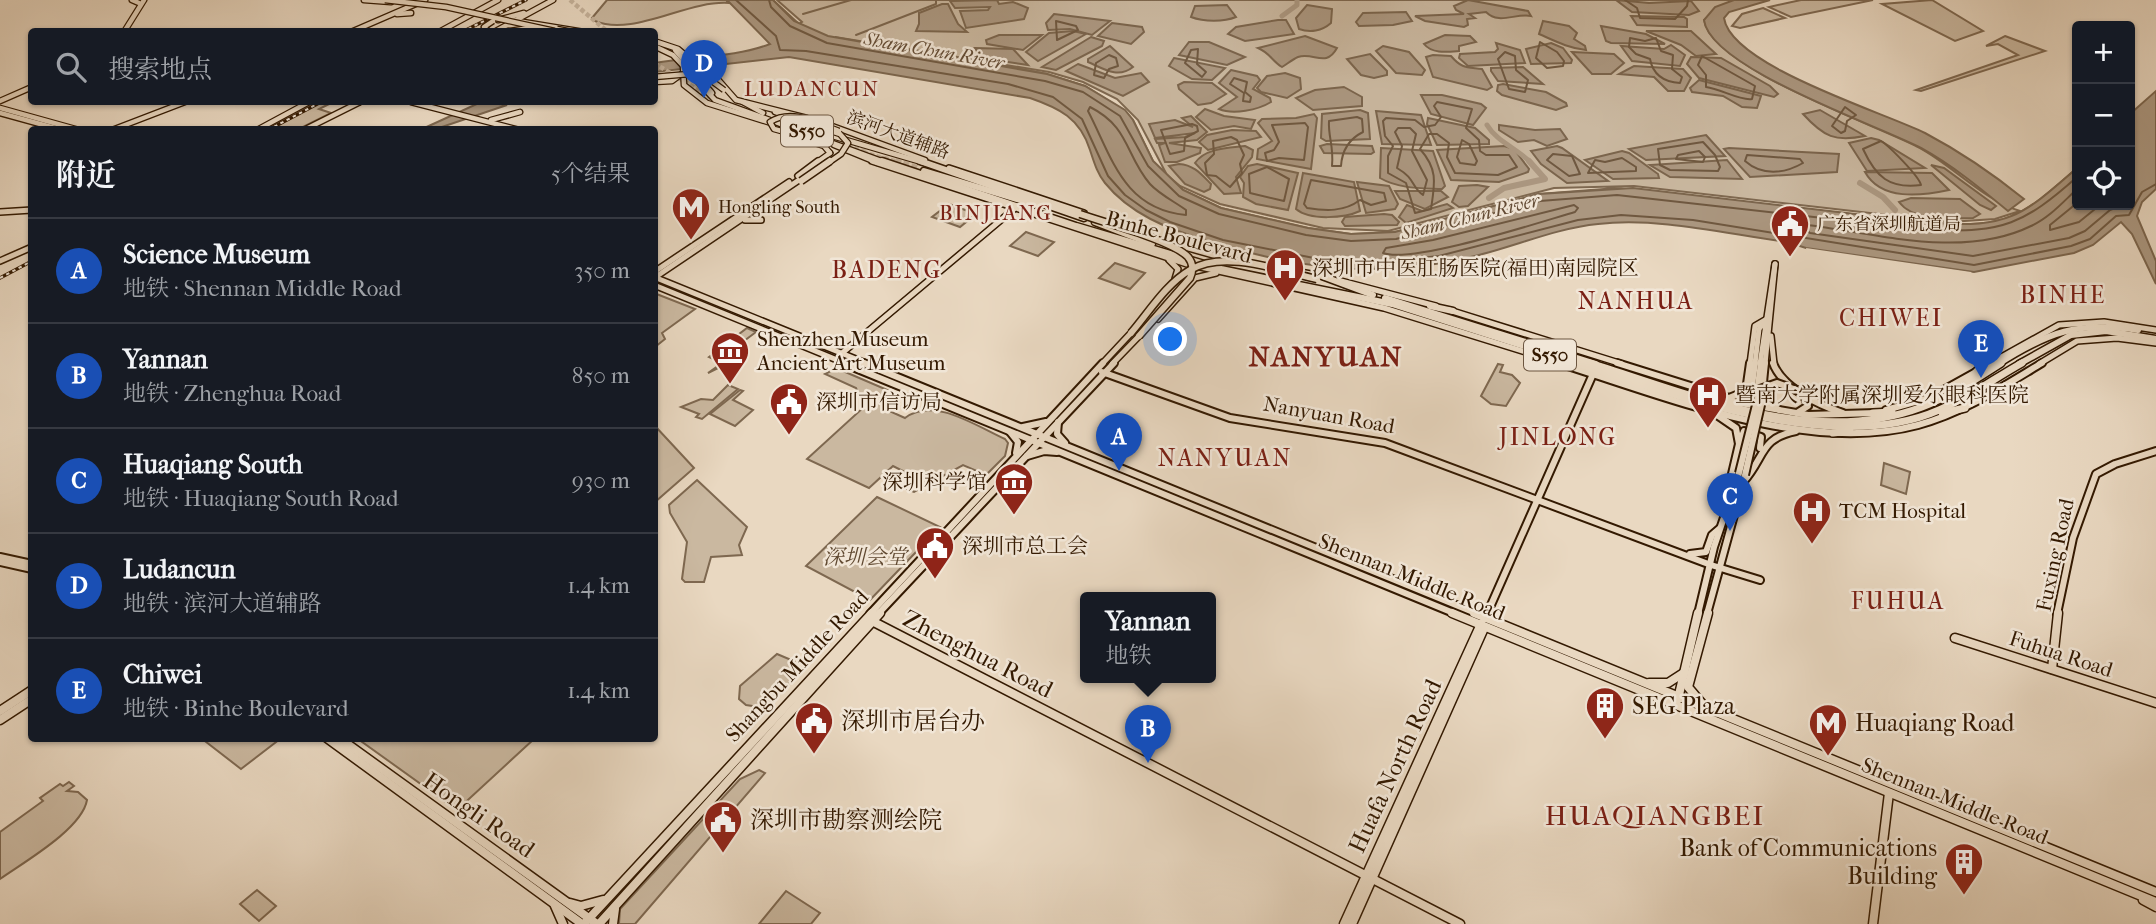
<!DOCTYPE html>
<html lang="zh">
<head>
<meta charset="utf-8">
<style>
  body { margin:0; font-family:"IM FELL French Canon","Noto Serif SC",serif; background:#242831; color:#f1f3f6 }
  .controls { position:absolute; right:21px; top:21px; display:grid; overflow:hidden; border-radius:7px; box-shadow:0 2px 5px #0004 }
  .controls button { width:63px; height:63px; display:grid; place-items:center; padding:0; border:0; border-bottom:2px solid #363941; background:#171b24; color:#f1f3f6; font:35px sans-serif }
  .you { position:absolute; left:1171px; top:340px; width:24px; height:24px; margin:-18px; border:5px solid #fff; border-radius:50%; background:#1a73e8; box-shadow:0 0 0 10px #1a73e833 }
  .badge { display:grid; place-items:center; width:46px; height:46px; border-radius:50%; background:#c59692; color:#fff; font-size:23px; font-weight:700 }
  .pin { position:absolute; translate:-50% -58px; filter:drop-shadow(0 2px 4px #0008) }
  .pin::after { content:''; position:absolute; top:37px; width:24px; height:21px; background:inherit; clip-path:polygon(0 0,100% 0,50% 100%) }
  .popup { position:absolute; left:1080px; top:592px; width:136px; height:91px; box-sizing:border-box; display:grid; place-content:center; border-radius:7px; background:#171b24; filter:drop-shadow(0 2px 5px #0005); font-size:23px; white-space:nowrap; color:#9ea1a6 }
  .popup b { font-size:26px; color:#f1f3f6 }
  .popup::after { content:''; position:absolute; left:50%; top:100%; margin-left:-14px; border:14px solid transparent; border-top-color:#171b24 }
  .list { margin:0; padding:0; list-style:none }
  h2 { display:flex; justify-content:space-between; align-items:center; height:91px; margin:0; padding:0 28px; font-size:30px }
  h2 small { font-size:23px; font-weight:400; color:#9ea1a6 }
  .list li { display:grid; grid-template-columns:46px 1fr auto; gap:21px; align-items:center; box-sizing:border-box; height:105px; padding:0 28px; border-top:2px solid #363941 }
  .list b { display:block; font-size:26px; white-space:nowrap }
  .list p { margin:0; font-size:23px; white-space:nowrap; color:#9ea1a6 }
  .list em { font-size:23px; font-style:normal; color:#9ea1a6 }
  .icon { flex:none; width:38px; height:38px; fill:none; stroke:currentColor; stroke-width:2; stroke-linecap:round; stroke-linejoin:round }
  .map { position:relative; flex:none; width:2156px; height:924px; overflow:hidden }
  .search { position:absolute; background:#171b24; box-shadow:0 2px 5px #0004; left:28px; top:28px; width:630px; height:77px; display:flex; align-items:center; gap:18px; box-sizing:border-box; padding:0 24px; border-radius:7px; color:#9ea1a6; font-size:26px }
  .panel { position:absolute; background:#171b24; box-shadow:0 2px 5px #0004; left:28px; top:126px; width:630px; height:616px; border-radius:7px }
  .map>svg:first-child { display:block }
  .green { fill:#cab8a0; stroke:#7e6850; stroke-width:2 }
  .water { fill:#ab9780; stroke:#7b654d; stroke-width:2 }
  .pier { fill:#e9d8c1 }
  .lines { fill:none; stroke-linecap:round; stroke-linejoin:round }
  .shore { stroke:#6f5840; stroke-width:2 }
  .stream { stroke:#7b654d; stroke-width:2 }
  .river-far1 { stroke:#ab9780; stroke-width:5 }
  .river { stroke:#ab9780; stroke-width:6 }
  .highway-tunnel-far1 { stroke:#c5b29b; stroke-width:4.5; stroke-dasharray:4.5 2.5; stroke-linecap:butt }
  .highway-tunnel { stroke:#c5b29b; stroke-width:6; stroke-dasharray:6 2.5; stroke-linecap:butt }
  .major-far3-casing { stroke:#331901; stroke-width:7 }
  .major-far2-casing { stroke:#331901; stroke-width:8 }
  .major-far1-casing { stroke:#331901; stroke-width:10 }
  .major-casing { stroke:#331901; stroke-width:11 }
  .highway-far2-casing { stroke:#331901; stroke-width:7 }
  .highway-far1-casing { stroke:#331901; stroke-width:9 }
  .highway-casing { stroke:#331901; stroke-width:10 }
  .major-far3 { stroke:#e9d8c1; stroke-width:4.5 }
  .major-far2 { stroke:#e9d8c1; stroke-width:5 }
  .major-far1 { stroke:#e9d8c1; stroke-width:6 }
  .major { stroke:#e9d8c1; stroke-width:8 }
  .highway-far2 { stroke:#e9d8c1; stroke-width:4.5 }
  .highway-far1 { stroke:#e9d8c1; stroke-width:6 }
  .highway { stroke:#e9d8c1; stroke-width:7 }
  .rail-casing { stroke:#331901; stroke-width:3.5 }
  .rail { stroke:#f1e6d7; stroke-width:2; stroke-dasharray:3.5; stroke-linecap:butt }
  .major-bridge-far1-casing { stroke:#331901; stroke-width:7; stroke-linecap:butt }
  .major-bridge-casing { stroke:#331901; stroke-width:10; stroke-linecap:butt }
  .highway-bridge-far1-casing { stroke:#331901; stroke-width:7; stroke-linecap:butt }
  .highway-bridge-casing { stroke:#331901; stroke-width:9; stroke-linecap:butt }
  .major-bridge-far1 { stroke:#e9d8c1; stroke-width:4.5 }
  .major-bridge { stroke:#e9d8c1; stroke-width:6 }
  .highway-bridge-far1 { stroke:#e9d8c1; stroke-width:4.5 }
  .highway-bridge { stroke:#e9d8c1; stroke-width:6 }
  .labels { text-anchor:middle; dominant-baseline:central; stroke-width:5; stroke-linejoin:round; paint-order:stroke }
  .far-street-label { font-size:18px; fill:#331901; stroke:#f1e6d7 }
  .far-poi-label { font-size:18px; fill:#331901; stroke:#f1e6d7; text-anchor:start }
  .far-water-label { font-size:19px; font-style:italic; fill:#634b34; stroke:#f1e6d7 }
  .shield { fill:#f1e6d7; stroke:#6c5641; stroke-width:2 }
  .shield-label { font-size:19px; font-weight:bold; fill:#331901 }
  .far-quarter-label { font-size:21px; letter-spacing:2px; fill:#7a1f14; stroke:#f1e6d7 }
  .street-label { font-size:21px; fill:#331901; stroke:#f1e6d7 }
  .poi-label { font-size:21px; fill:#331901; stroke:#f1e6d7; text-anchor:start }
  .park-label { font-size:21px; font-style:italic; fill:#604931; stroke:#f1e6d7 }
  .quarter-label { font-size:24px; letter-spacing:2px; fill:#7a1f14; stroke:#f1e6d7 }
  .near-street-label { font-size:24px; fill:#331901; stroke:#f1e6d7 }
  .near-poi-label { font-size:24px; fill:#331901; stroke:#f1e6d7; text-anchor:start }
  .district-label { font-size:28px; font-weight:bold; letter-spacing:2px; fill:#7a1f14; stroke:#f1e6d7 }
  .near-neighbourhood-label { font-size:28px; letter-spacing:2px; fill:#7a1f14; stroke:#f1e6d7 }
</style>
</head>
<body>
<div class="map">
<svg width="2156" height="924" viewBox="0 0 2156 924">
  <rect width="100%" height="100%" fill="#e9d8c1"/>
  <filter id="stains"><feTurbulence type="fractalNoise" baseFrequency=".00286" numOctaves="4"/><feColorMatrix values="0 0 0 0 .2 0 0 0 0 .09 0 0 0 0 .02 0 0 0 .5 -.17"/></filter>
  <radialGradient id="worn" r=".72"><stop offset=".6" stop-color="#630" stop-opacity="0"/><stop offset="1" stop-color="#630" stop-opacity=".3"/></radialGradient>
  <g class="green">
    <path d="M607,0H726L729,3C687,0 633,37 595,21L592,18Z"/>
    <path d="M773,0L799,24L802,22L777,0H1735L1704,20C1710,68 1877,125 1920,148C1953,166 1985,201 2020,211L1995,219L1949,222L1634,186L1554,188L1388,231L1323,228L1220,204L1180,186L1167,175L1138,120L1117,99L1083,82L1049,72L835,37L1047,74L1085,86L1125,111L1133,120L1153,161L1183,190L1221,208L1308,228L1351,234L1395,232L1539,194L1617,188L1932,223C2009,228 2021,217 2077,168L2030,217L1957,227L1760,205L1442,224L1363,237L1269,223L1192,199L1156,173L1132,122L821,37L785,17Z"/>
    <polygon points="1801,0 1873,0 1791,17 1769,7"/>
    <polygon points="1932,0 1983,31 1955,41 1882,4"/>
    <polygon points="1763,8 1785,18 1740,28 1732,26 1742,14"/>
    <polygon points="2005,36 2045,51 1921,91 1916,90 2018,55 1998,44 1986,46"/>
    <polygon points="316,102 333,102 319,109 331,113 299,129 270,127"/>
    <polygon points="949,204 976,214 960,227 932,217"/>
    <polygon points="1026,232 1054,242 1038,256 1010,246"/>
    <polygon points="1115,263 1145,273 1130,289 1099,278"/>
    <polygon points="654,293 695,309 662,333 665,339 655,347"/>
    <polygon points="747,328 756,332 744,341 743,355 728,367 724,365 708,373 722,363 709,357"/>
    <polygon points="1498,364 1503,365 1500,372 1512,375 1520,383 1506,406 1491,404 1481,396"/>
    <path d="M836,368L892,392L895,402L887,410L905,418C933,396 976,426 1005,439L1008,443L1005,456L986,475L963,465L914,492L893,484L905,472L893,466L869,488L807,459L864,407L863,401L866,398L859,395L856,388L825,374Z"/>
    <polygon points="728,385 738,389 702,419 696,417 699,414 681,407 701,399 713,400"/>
    <polygon points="740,390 743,391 733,400 753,410 735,426 710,414"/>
    <polygon points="655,426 694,468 655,502"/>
    <polygon points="1884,463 1910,472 1906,494 1881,485"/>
    <polygon points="697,480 747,527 739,545 742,555 711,557 704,582 685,582 682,579 687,542 670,513 669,505"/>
    <polygon points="877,497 940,527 870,600 806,566"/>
    <polygon points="777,654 796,662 799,673 765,708 746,705 739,699 740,686"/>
    <polygon points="201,738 280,738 280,739 241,769"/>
    <polygon points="358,739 534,739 457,810"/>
    <polygon points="759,770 765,773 635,924 619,924 620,909 740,779"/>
    <path d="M69,782L74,786L67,791L78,792L87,800C82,829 24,862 0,879V832L43,801L40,798L60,784L63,786Z"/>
    <polygon points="257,890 276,906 259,921 240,904"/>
    <polygon points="786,891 820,913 811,924 759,924"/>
  </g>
  <g class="water">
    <path d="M727,0H773L794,21L828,36L1047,74L1085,86L1125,110L1133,120L1153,161L1183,190L1221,208L1308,228L1351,234L1395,232L1539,194L1633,188L1932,223C2009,228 2021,217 2077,168V205H2130V114L2156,91V189L2142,202L2137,216L2156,261V284L2132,234L2121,222L2093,245L2074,253L1974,272L1806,248L1787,242C1726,234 1660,217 1598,224C1557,228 1516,246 1475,256C1380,280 1297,269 1205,240C1168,229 1130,214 1105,183C1097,173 1094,162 1090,150C1080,118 1059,108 1030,98L789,57L655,72V63C692,56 734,58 770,44Z"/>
    <polygon points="997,0 999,4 1013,2 1028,8 1024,19 966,28 960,11 988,10 990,7 955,8 950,1"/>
    <path d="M1468,0L1528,11L1531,16C1515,13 1499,25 1486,12L1469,14L1475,18L1467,19L1468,25L1464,27L1425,21L1415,16L1464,14L1456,10L1454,6Z"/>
    <polygon points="1616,0 1649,3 1691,1 1699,11 1689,15 1632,12"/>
    <path d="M1734,0H1770L1729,12L1724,18C1731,66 1883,112 1925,133C1961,152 1993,174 2024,199L2008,211C1980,188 1952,165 1921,148C1877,125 1710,68 1704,20L1715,7Z"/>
    <polygon points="942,4 948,4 958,24 967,32 916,31 919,24 919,13"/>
    <path d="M1227,5L1236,17C1224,22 1204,22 1191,17L1195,6Z"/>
    <path d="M1307,5L1332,9L1331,23C1322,31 1310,33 1299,29L1296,18Z"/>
    <polygon points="1406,12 1412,21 1393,25 1359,26 1356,22 1363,13"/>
    <polygon points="1054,14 1110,21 1092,35 1070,29 1048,30 1046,23"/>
    <polygon points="1631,16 1684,17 1687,19 1687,27 1637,25"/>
    <polygon points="1278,20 1286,20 1294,34 1245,41 1228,34 1236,27"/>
    <path d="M1543,21L1569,26L1577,33L1574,39L1585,46L1586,50C1568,48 1555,41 1539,34Z"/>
    <polygon points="1112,23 1142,27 1144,32 1131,44 1098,36"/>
    <polygon points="1601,26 1646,34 1665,44 1611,43 1606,41"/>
    <polygon points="1073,31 1086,34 1038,61 1026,52 1049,33"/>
    <polygon points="1646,31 1691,31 1716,54 1696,56 1681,45"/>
    <polygon points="999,35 1042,35 1023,50 987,44 986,40"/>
    <path d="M1445,35L1470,36L1476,42L1459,46V51C1447,52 1432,54 1424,44Z"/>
    <path d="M1305,36L1337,48C1326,68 1314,52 1298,57C1293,59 1287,64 1282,67C1272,61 1270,53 1258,48Z"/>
    <polygon points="1091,37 1104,41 1102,46 1056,70 1042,67"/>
    <polygon points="1189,42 1209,42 1245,57 1227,65 1179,55"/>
    <polygon points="1496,43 1520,50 1525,63 1468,66 1459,58 1460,54 1495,52 1498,49"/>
    <polygon points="1551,43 1563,48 1572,60 1571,63 1531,64 1526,49"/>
    <polygon points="1671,45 1685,55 1680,66 1632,61 1621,46 1664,49"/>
    <path d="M1110,46L1133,67C1118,79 1104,69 1088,62V59Z"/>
    <polygon points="1383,46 1409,52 1425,70 1422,75 1396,73 1376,51"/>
    <polygon points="975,48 1013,49 1028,65 981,58"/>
    <polygon points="1572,52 1614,54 1624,63 1611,74 1592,74"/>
    <polygon points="1370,54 1387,71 1387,75 1374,78 1361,75 1347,59"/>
    <path d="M1433,55L1451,56C1462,69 1467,67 1482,69L1492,87L1487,90L1433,77L1426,57Z"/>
    <polygon points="1691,57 1721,58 1770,86 1778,94 1774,97 1699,78 1687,64"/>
    <polygon points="1174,58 1225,68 1212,80 1192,79 1169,66"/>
    <polygon points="1078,64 1115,78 1141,73 1149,82 1123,96 1066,71"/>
    <polygon points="1634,66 1683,69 1691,78 1684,91 1668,91 1654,77 1619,74"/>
    <polygon points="1523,67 1543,84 1498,81 1491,71 1491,68"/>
    <path d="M1231,70L1257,76L1260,80L1253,89L1270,98L1271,102C1258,110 1233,115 1219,109L1237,97L1219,83Z"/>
    <polygon points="1285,73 1300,78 1301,89 1287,98 1261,92 1257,88 1267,76"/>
    <polygon points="1699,80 1761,96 1757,108 1742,107 1723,96 1692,92 1690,88"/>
    <polygon points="1184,82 1212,83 1226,94 1211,103 1198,105 1179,89 1178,85"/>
    <polygon points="1503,84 1546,92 1566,103 1567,106 1556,110 1502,95 1497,91 1498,85"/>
    <polygon points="1344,87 1362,97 1362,106 1313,110 1296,98 1315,90"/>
    <polygon points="1421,95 1442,95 1481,104 1486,108 1473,125 1431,114"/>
    <polygon points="481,102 507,105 436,129 420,130"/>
    <polygon points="1205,109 1224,116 1255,120 1251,129 1234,126 1211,130 1196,117"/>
    <polygon points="1360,110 1368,113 1370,139 1326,141 1321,138 1322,114"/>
    <path d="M1820,110L1865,136C1835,142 1824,137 1803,114Z"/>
    <polygon points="1376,111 1421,115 1431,145 1382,144"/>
    <polygon points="1314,114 1317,118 1311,169 1257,159 1258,149 1272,141 1258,123 1262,119 1296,118"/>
    <polygon points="1191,116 1207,132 1197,140 1169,143 1201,148 1200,153 1177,162 1165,162 1159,145 1165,143 1157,143 1155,139 1185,137 1195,133 1155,138 1149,124 1175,120 1193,127 1182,118"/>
    <polygon points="1428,118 1475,128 1489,140 1489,144 1437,145 1427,124"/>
    <polygon points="1499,125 1535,130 1560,129 1567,139 1547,146 1534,140 1518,142 1499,130"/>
    <polygon points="1232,130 1256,131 1261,137 1208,150 1199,142 1207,135"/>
    <polygon points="1706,135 1725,156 1646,160 1629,149"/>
    <polygon points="1871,138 1879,140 1925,168 1867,171 1849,143"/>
    <polygon points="1327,144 1372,146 1374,152 1371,154 1324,153 1320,146"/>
    <path d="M1245,146L1253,150L1252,157L1236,177L1241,193L1224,194L1195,163C1205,148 1228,148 1245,146Z"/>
    <polygon points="1504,146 1514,149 1529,169 1528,172 1499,182 1451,180 1437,150"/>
    <polygon points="1557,146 1562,148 1608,181 1567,183 1541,164 1531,151"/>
    <path d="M1381,148L1433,151L1445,186L1442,189C1421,188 1399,189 1380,178Z"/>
    <polygon points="1729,148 1839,154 1837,172 1750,177 1724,149"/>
    <polygon points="1622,151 1629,153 1658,174 1659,178 1613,179 1585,160"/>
    <polygon points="1727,160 1742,179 1670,177 1650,165"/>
    <path d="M1179,164C1194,165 1201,174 1211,184L1210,189L1204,192L1185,184L1169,166Z"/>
    <polygon points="1257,164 1298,173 1288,210 1256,204 1243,197 1244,183 1240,177 1248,166"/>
    <polygon points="1931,165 1944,168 1996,206 1991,210 1980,205"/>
    <path d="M1865,172L1932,173L1949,190C1921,196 1881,201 1865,172Z"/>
    <path d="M1303,173L1354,182L1360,211C1345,218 1310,221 1296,209Z"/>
    <polygon points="1357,182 1389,186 1398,204 1395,209 1366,213"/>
    <polygon points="1477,185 1488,187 1468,206 1459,207 1452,202 1459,186"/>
    <polygon points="1395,191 1441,191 1448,197 1425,209 1400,199"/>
    <path d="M1911,198L1960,199L1980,214L1973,218C1951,218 1914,222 1899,202Z"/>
    <polygon points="1447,204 1453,208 1406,223 1399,217 1407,205 1422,211"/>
    <polygon points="1384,214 1392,215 1399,222 1397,225 1345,226 1342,222 1345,217"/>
  </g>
  <polygon class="pier" points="1806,248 1971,272 1973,275 1807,252"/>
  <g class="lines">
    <g class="shore">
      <polyline points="736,0 776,36 780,50 806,51 1008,84 1053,97 1082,119 1108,176 1125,195 1146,210 1170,222 1223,240 1329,261 1384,262 1439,256 1578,220 1621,215 1693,220 1974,265 2071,246 2090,239 2116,216 2129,215 2142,192 2156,184"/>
      <path d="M769,0L771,7L790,26L827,43L1045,81L1083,92L1120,116L1148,166L1179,196L1219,214L1306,235L1351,241L1396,239L1540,201L1617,195L1931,230C2003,233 2024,224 2077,177"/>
      <polyline points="1625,0 1637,8 1640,18 1675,19 1687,6 1688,0"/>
      <polygon points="1056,21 1076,26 1078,30 1057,40"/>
      <path d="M1630,38L1645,41L1656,38L1661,51L1673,55L1672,69L1682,77L1680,83C1664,82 1653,75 1650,59L1636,54L1629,47Z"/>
      <polygon points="1540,42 1557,52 1564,61 1563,66 1547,68 1536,58"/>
      <polygon points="1198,49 1197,64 1206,72 1202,77 1185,63 1191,50"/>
      <polygon points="1505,52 1515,56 1516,70 1528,80 1525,92 1509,89 1498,59"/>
      <polygon points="1109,55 1116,58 1118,66 1109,69 1104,78 1094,75 1096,63"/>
      <path d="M1702,56L1755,86L1752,99C1740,101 1721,89 1706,87V75L1698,65Z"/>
      <polygon points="1234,78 1247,82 1245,92 1251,97 1250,102 1243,101 1244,93 1230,84"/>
      <path d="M1437,102L1472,109L1466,128L1479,140L1480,151L1486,155H1509L1517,167L1498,175L1455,173L1447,157L1449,143L1437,134H1429L1420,149C1438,169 1435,183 1431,209L1415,213L1406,183L1388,173V156L1393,146L1385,136L1383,121L1386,118L1415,120L1424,127L1435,125L1441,117L1434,106Z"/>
      <path d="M1090,107C1130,127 1125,155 1150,184C1159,194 1175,202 1186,210V215C1123,209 1112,157 1088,111Z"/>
      <polygon points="1845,107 1856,115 1847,121 1845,131 1841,133 1832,126"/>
      <path d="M1357,117L1362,119L1363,132C1349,139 1342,150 1341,166H1332C1334,146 1328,137 1329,121Z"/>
      <polygon points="1305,123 1308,127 1304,160 1279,158 1267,161 1265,153 1274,150 1279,142 1272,125"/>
      <polygon points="1192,124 1197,126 1198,131 1185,138 1184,151 1170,154 1161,130"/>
      <path d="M1398,128H1410L1416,134L1412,151L1427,180L1423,195C1411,187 1416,179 1397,168L1402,146L1395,132Z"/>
      <polygon points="1231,137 1237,140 1244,155 1240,164 1242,173 1230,187 1216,176 1207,175 1205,163 1214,154 1213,141"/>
      <polygon points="1462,140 1469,144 1477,161 1475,165 1460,163 1457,157"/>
      <path d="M1881,141C1888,145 1919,176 1921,185C1889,189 1876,177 1863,149Z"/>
      <polygon points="1703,142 1715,155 1720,167 1718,171 1670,170 1660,165 1658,149"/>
      <polygon points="1699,151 1705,157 1703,162 1676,159 1678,155"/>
      <polygon points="1553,154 1572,156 1580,174 1569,176 1547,160"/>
      <path d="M1747,155L1800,159L1803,163C1784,174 1762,176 1745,161Z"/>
      <polygon points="1622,158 1636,167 1636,171 1588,173 1595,160 1605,162"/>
      <polygon points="1267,167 1289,179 1284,201 1250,193 1249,174"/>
      <path d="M1311,180L1384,193L1386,201L1371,205L1360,200C1344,212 1326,211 1307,208L1304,204Z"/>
      <path d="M2077,189C2063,202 2049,218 2031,226C1964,259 1878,234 1808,225L1804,228L1810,233L1973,256L2069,238L2085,231L2110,210L2123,205"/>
      <polyline points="2077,203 2050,225 2050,230 2079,222 2100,205"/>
      <path d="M1574,205L1578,208L1575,212C1540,222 1412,264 1383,253L1386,248L1433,240Z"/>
    </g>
    <g class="stream">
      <polyline points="803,14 851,0"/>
      <polyline points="856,35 936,4 936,0"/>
    </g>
    <g class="river-far1">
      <polyline points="1282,16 1297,5 1297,0"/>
      <path d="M1487,125C1497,142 1517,148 1531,163"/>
    </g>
    <g class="river">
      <polyline points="1860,183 1883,197 1895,210"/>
      <polyline points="1489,198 1504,188 1545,179 1529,161"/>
    </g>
    <g class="highway-tunnel-far1">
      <polyline points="570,0 608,32"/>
      <polyline points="654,63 716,101"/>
      <polyline points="821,137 866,152"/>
      <polyline points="863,152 888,160"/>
      <polyline points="884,158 901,163"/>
    </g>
    <polyline class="highway-tunnel" points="895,161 917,168"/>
    <g class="major-far3-casing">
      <g id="major-far3">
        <polyline points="132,0 139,3"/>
        <polyline points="397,14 411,13"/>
        <polyline points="511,20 584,32"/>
        <polyline points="507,25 547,32"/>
        <polyline points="124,32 144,0"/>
        <polyline points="351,32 425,0"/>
        <polyline points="439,32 498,0"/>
        <polyline points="494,32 553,0"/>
        <polyline points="654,41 678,49 691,60"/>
        <polyline points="690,59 698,69 714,75 736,100 807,118"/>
        <polyline points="683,65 684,85 707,103 771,123"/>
        <polyline points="654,82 672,81 683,73"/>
        <polyline points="0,101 32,87"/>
        <polyline points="411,102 519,130"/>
        <polyline points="0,108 79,130"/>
        <polyline points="0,113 62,130"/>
        <polyline points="491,120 520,112"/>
        <polyline points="824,123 925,160"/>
        <polyline points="112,130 185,102"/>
        <polyline points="257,130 309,102"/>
        <polyline points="304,130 360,102"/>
        <polyline points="793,136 824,146 830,153"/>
        <polyline points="834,145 878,163"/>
        <polyline points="816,163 830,153"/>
      </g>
    </g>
    <g class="major-far2-casing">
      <g id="major-far2">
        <polyline points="872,161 1187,264 1384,308 1564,364"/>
        <polyline points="949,168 1084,213"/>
        <polyline points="798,176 818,161"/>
        <polyline points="0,212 32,210"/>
        <polyline points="745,220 761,220"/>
        <polyline points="1167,242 1231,260"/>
        <polyline points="1169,260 1178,269 1175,279"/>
        <polyline points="0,261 32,247"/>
        <polyline points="654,272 789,182"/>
        <polyline points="1300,272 1327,277"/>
        <polyline points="654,277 868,364"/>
        <polyline points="654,278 802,178"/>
        <polyline points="1341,281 1436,306"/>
        <polyline points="654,285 847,364"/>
        <polyline points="1449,310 1622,364"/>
        <polyline points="1158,319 1195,278 1216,273"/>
        <polyline points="1771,336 1774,364"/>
        <polyline points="841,354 1014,209"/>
        <polyline points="1102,364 1131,333"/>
        <polyline points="1112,364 1139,336"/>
        <polyline points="1750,364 1755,326 1767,319"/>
        <polyline points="1755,364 1759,329 1766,320"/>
        <polyline points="1760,364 1775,264"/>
        <polyline points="1765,364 1775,264"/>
        <polyline points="1989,364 2059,325 2104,322 2156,330"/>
        <polyline points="2039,364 2077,341 2117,338 2156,343"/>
      </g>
    </g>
    <g class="major-far1-casing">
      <g id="major-far1">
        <polyline points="843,363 1456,614"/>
        <polyline points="863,363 1478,614"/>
        <path d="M1558,363C1665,396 1806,455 1918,425C1963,413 2002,387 2042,363"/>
        <polyline points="1617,363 1729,398 1746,391 1750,363"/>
        <path d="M1765,363C1763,384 1758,398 1779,410"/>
        <path d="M1773,363C1782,388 1819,405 1843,413"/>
        <polyline points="1102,372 1230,418 1385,443 1711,565 1760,580"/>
        <polyline points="1999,388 2017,392"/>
        <polyline points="1757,393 1761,363"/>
        <polyline points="1723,400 1808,415 1876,413"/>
        <polyline points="1739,400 1751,393 1755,363"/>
        <polyline points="1886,410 1929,398 1992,363"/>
        <polyline points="1797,413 1808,406 1805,398"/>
        <polyline points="1717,415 1736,428 1739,444 1724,508"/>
        <polyline points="1058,422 1057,434 1065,443"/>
        <polyline points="1023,427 1046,422"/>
        <polyline points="1010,432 1018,442 1016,453"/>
        <polyline points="1740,441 1744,431 1761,437 1760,448"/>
        <polyline points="1027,456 1044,451 1057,452"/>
        <path d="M1744,481C1765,457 1760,438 1796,431"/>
        <polyline points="1690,554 1706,552 1712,535 1719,529"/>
        <polyline points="0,557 32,564"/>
        <polyline points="0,562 32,569"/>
        <polyline points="870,614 1103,363"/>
        <polyline points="878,614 1114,363"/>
        <polyline points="1487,614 1593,374"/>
        <polyline points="1698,614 1714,547 1739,473"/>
        <polyline points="1707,614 1745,475"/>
        <polyline points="2057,614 2073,538 2096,474 2115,464 2156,451"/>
      </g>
    </g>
    <g class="major-casing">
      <g id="major">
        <polyline points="1452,613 2156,902"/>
        <polyline points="1474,613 2156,892"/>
        <polyline points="1485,618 1487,613"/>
        <polyline points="870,620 1460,924"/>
        <polyline points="1955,638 2156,703"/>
        <polyline points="2052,669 2058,613"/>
        <polyline points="1649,683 1668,683 1685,672"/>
        <polyline points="1678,699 1698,613"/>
        <polyline points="1704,706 1688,687 1708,613"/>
        <polyline points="0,711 32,690"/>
        <polyline points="0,720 32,699"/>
        <polyline points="327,738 582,924"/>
        <polyline points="339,738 597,924"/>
        <polyline points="2143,900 2156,907"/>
        <polyline points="570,903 581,906 603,900"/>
        <polyline points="555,906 563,924"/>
        <polyline points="584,924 872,613"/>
        <polyline points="599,924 880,613"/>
        <polyline points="613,924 615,909"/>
        <polyline points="1344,924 1481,624"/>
        <polyline points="1352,924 1484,628"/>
        <polyline points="1873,924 1889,793"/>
      </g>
    </g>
    <g class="highway-far2-casing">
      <g id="highway-far2">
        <polyline points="364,0 391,2"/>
        <polyline points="409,0 417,1"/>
        <polyline points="498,20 524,13"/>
        <polyline points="654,46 673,55 715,100 887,163"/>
        <polyline points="675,50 712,93"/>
        <polyline points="743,102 763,113"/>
        <polyline points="775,112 803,122"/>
        <polyline points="829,135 925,163"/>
      </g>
    </g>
    <g class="highway-far1-casing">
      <g id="highway-far1">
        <polyline points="882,161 1076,226 1221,269 1392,304 1581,364"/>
        <polyline points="920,161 1084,218"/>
        <polyline points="924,171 1037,205"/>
        <polyline points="1095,222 1152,244"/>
        <polyline points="1322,276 1373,295"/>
        <polyline points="1385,298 1596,364"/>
        <polyline points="1430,306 1453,311"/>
        <path d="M1998,364C2048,332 2078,321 2138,330"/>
        <polyline points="2019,364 2071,335 2106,331 2156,339"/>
      </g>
    </g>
    <g class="highway-casing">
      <g id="highway">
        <path d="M1575,363C1676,395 1836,456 1939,410C1968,398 1995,378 2022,363"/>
        <path d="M1590,363C1693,395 1814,448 1922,407C1951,396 1976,379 2001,363"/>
        <polyline points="1966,384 1977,371"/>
        <polyline points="1873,413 1892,412"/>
        <polyline points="1942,413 1965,408"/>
        <polyline points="1833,433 1850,431"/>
      </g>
    </g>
    <use href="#major-far3" class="major-far3"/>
    <use href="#major-far2" class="major-far2"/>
    <use href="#major-far1" class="major-far1"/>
    <use href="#major" class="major"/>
    <use href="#highway-far2" class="highway-far2"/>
    <use href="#highway-far1" class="highway-far1"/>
    <use href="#highway" class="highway"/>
    <g class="rail-casing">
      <g id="rail">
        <polyline points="462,32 526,0"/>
        <polyline points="268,130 321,102"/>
        <polyline points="0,278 32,261"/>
      </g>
    </g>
    <use href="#rail" class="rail"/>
    <g class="major-bridge-far1-casing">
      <g id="major-bridge-far1">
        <polyline points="654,77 701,73 724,90"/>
        <path d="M814,140L774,129L770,122C792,108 817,123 839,131"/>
      </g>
    </g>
    <g class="major-bridge-casing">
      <g id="major-bridge">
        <polyline points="1739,473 1760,389 1777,383 1805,393"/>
        <polyline points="1745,475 1764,392 1770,387"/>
      </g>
    </g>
    <g class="highway-bridge-far1-casing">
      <g id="highway-bridge-far1">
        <polyline points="385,0 446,7 559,32"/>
        <polyline points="557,29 572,32"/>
        <polyline points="489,32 484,27 493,21"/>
        <polyline points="503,32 530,28"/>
        <polyline points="803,122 840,134 848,143 841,154 828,163"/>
      </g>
    </g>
    <g class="highway-bridge-casing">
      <g id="highway-bridge">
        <polyline points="801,181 830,161"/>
        <path d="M1080,214C1105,223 1172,240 1188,257C1194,264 1193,271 1190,278L1139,336"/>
        <path d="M1131,333C1149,312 1166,284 1190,270C1225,249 1280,271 1317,279"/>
      </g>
    </g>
    <use href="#major-bridge-far1" class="major-bridge-far1"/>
    <use href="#major-bridge" class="major-bridge"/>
    <use href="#highway-bridge-far1" class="highway-bridge-far1"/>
    <use href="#highway-bridge" class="highway-bridge"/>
  </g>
  <defs>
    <g id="metro-pin" transform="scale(2.0125)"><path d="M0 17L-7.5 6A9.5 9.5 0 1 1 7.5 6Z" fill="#8f2418" stroke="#f1e6d7"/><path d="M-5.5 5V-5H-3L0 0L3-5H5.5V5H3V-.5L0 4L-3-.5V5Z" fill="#fff"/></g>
    <g id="civic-pin" transform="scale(2.0125)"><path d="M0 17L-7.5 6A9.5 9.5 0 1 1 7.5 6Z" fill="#8f2418" stroke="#f1e6d7"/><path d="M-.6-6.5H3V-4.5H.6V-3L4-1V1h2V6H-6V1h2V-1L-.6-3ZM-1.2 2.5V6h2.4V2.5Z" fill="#fff"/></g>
    <g id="hospital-pin" transform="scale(2.0125)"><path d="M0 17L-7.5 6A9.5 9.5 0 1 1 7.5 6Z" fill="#8f2418" stroke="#f1e6d7"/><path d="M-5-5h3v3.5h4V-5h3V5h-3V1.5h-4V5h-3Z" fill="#fff"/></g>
    <g id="museum-pin" transform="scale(2.0125)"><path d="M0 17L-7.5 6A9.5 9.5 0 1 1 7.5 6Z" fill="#8f2418" stroke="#f1e6d7"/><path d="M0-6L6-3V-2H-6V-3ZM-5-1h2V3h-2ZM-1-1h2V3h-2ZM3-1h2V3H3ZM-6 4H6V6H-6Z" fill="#fff"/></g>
    <g id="building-pin" transform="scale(2.0125)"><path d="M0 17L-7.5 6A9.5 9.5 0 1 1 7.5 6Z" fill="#8f2418" stroke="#f1e6d7"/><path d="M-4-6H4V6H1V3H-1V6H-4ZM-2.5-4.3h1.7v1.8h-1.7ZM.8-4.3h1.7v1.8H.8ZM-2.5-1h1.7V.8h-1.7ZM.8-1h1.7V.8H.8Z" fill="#fff"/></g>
  </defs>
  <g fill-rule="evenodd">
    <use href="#metro-pin" x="691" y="207"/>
    <use href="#civic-pin" x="1790" y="224"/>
    <use href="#hospital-pin" x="1285" y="268"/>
    <use href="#museum-pin" x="730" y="351"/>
    <use href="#hospital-pin" x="1708" y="395"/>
    <use href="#civic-pin" x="789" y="402"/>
    <use href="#museum-pin" x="1014" y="482"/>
    <use href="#hospital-pin" x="1812" y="511"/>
    <use href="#civic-pin" x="935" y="546"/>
    <use href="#building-pin" x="1605" y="706"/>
    <use href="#civic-pin" x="814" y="721"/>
    <use href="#metro-pin" x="1828" y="723"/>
    <use href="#civic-pin" x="723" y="820"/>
    <use href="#building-pin" x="1964" y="862"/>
  </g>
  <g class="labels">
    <g class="far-street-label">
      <text transform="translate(898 135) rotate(20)">滨河大道辅路</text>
    </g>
    <g class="far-poi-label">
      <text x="718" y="207">Hongling South</text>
      <text x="1817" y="224">广东省深圳航道局</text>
    </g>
    <g class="far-water-label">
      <text transform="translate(934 51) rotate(10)">Sham Chun River</text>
      <text transform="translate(1470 217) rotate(-14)">Sham Chun River</text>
    </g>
    <g class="shield">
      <rect x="781" y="115.5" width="52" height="31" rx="5"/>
      <rect x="1524" y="339.5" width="52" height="31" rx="5"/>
    </g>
    <g class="shield-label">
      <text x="807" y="131">S550</text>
      <text x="1550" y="355">S550</text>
    </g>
    <g class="far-quarter-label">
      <text x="812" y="89">LUDANCUN</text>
      <text x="996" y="213">BINJIANG</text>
    </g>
    <g class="street-label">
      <text transform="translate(1179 237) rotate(15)">Binhe Boulevard</text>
      <text transform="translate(1329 415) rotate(10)">Nanyuan Road</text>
      <text transform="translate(2055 555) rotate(-78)">Fuxing Road</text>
      <text transform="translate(1412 577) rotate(22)">Shennan Middle Road</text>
      <text transform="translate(2061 654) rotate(18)">Fuhua Road</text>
      <text transform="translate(797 666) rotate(-47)">Shangbu Middle Road</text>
      <text transform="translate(1955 801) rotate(22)">Shennan Middle Road</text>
    </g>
    <g class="poi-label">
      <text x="1312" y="268">深圳市中医肛肠医院(福田)南园院区</text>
      <text x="757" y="339">Shenzhen Museum<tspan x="757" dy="24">Ancient Art Museum</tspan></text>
      <text x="1735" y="395">暨南大学附属深圳爱尔眼科医院</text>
      <text x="816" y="402">深圳市信访局</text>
      <text x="987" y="482" text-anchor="end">深圳科学馆</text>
      <text x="1839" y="511">TCM Hospital</text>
      <text x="962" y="546">深圳市总工会</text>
    </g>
    <g class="park-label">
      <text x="865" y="557">深圳会堂</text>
    </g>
    <g class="quarter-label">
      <text x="887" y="270">BADENG</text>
      <text x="2063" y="295">BINHE</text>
      <text x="1636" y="301">NANHUA</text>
      <text x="1891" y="318">CHIWEI</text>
      <text x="1558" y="437">JINLONG</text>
      <text x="1225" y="458">NANYUAN</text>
      <text x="1898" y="601">FUHUA</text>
    </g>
    <g class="near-street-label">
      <text transform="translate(978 654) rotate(27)">Zhenghua Road</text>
      <text transform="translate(1395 766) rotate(-65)">Huafa North Road</text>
      <text transform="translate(479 815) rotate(35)">Hongli Road</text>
    </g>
    <g class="near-poi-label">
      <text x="1632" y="706">SEG Plaza</text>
      <text x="841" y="721">深圳市居台办</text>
      <text x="1855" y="723">Huaqiang Road</text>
      <text x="750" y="820">深圳市勘察测绘院</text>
      <text x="1937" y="848" text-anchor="end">Bank of Communications<tspan x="1937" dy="28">Building</tspan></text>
    </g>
    <g class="district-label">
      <text x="1326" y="356">NANYUAN</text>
    </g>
    <g class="near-neighbourhood-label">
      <text x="1655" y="815">HUAQIANGBEI</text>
    </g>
  </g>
  <rect width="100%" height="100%" filter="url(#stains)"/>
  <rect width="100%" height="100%" fill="url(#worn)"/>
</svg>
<div class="controls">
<button>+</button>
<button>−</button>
<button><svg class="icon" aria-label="locate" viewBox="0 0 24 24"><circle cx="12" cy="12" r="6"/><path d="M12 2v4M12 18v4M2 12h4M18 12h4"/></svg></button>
</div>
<div class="you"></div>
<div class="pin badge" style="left:1119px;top:471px;background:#1a4fb4">A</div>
<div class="pin badge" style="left:1148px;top:763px;background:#1a4fb4">B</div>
<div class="popup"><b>Yannan</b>地铁</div>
<div class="pin badge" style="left:1730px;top:531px;background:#1a4fb4">C</div>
<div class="pin badge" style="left:704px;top:98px;background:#1a4fb4">D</div>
<div class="pin badge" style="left:1981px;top:378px;background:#1a4fb4">E</div>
<div class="search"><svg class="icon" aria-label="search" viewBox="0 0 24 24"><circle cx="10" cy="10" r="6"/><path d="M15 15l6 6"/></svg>搜索地点</div>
<section class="panel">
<h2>附近<small>5个结果</small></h2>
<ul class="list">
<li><span class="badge" style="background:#1a4fb4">A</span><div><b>Science Museum</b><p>地铁 · Shennan Middle Road</p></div><em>350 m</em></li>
<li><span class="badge" style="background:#1a4fb4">B</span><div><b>Yannan</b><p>地铁 · Zhenghua Road</p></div><em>850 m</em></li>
<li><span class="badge" style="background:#1a4fb4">C</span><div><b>Huaqiang South</b><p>地铁 · Huaqiang South Road</p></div><em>930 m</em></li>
<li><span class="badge" style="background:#1a4fb4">D</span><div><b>Ludancun</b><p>地铁 · 滨河大道辅路</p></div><em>1.4 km</em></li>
<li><span class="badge" style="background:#1a4fb4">E</span><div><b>Chiwei</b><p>地铁 · Binhe Boulevard</p></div><em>1.4 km</em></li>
</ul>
</section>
</div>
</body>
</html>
